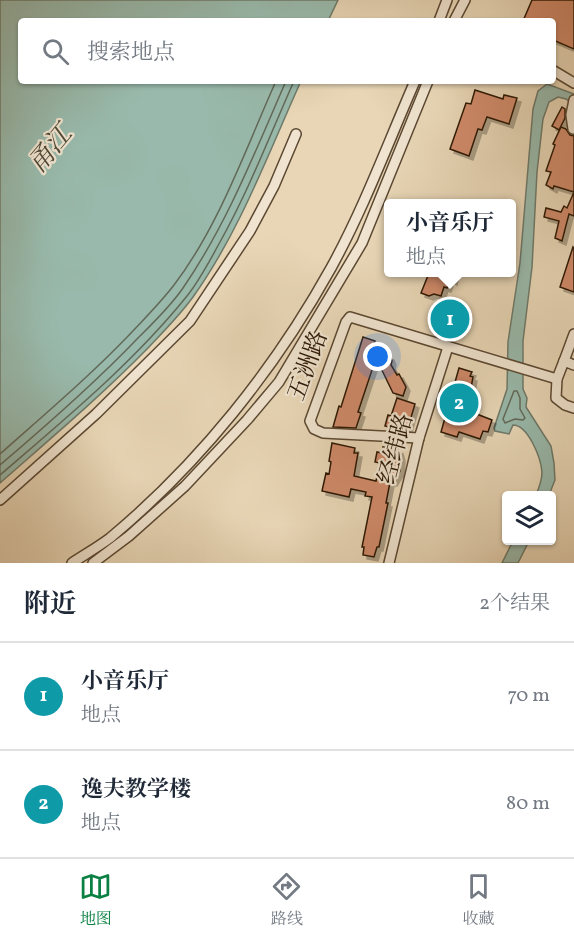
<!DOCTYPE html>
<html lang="zh">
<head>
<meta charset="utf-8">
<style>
  body { margin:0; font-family:Vollkorn,"Noto Serif SC",serif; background:#f6f6f7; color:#1f2937 }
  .controls { position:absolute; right:18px; bottom:18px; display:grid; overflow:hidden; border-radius:6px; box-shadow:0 2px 4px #0004 }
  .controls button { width:54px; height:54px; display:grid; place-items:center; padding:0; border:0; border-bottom:2px solid #e0e1e3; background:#fff; color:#1f2937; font:30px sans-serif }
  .you { position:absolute; left:378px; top:357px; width:21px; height:21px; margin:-15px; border:4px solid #fff; border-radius:50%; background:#1a73e8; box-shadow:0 0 0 9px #1a73e833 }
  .badge { display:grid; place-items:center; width:39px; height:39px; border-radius:50%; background:#0b8043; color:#fff; font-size:20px; font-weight:700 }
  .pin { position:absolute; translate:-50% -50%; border:3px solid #fff; box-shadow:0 2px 6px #0006 }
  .popup { position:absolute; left:384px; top:199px; width:132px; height:78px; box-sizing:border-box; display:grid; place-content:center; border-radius:6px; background:#fff; filter:drop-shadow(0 2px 4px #0005); font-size:20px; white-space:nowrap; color:#747a83 }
  .popup b { font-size:22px; color:#1f2937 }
  .popup::after { content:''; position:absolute; left:50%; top:100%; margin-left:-12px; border:12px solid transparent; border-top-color:#fff }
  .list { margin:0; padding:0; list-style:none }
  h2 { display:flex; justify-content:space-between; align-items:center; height:78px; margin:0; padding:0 24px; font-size:26px }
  h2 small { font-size:20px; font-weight:400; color:#747a83 }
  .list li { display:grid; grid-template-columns:39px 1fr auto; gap:18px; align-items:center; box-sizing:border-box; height:108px; padding:0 24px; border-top:2px solid #e0e1e3 }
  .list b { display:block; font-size:22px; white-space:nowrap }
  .list p { margin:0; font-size:20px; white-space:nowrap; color:#747a83 }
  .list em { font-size:20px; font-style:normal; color:#747a83 }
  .icon { flex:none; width:33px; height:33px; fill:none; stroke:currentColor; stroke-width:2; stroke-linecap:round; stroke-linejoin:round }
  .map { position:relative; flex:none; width:574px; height:563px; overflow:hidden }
  .search { position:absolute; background:#fff; box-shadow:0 2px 4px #0004; left:18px; right:18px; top:18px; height:66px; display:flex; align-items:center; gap:15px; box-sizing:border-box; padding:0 21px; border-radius:6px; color:#747a83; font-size:22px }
  .sheet { height:294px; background:#fff }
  nav { display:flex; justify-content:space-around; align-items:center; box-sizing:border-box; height:84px; border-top:2px solid #e0e1e3; background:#fff; font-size:16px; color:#747a83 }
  nav a { display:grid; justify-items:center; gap:3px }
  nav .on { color:#0b8043 }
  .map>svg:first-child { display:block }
  .water { fill:#98b9ab; stroke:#6d7969; stroke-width:1.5 }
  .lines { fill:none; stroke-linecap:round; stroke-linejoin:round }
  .shore { stroke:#626858; stroke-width:1.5 }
  .building { fill:#d08a6b; stroke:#2c1806; stroke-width:1.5; filter:url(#shadow) }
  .minor-casing { stroke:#5b4832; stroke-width:12 }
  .minor { stroke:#f0e4d0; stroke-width:9 }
  .labels { text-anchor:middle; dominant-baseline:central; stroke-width:4.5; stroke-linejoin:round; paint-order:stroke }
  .street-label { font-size:24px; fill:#2c1806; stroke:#f0e4d0 }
  .water-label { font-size:26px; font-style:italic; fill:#4c4838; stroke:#f0e4d0 }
</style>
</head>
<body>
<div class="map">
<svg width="574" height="563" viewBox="0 0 574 563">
  <defs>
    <filter id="shadow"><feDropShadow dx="4" dy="4" stdDeviation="0" flood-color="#0004"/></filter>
  </defs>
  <rect width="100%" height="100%" fill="#e8d6b6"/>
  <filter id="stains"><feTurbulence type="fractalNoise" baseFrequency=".00333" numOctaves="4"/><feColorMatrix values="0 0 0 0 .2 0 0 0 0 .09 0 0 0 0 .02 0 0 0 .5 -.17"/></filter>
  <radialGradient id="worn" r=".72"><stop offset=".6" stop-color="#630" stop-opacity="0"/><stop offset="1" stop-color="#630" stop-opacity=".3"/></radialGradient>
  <g class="water">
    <path d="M0,0H338L328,21H21V81H301C268,154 240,231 193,297C180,315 163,332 148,348C101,396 50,439 0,483Z"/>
    <path d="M547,84L574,94V105L566,99L558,97L549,102L543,119L537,172L532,267L523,341V389L527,398L526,407L551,446L554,463L555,480L549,495H536C539,488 542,480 542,472C541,458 528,425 513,425L509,434L495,431L494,428L507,389L508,342L520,263L533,109L538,91Z"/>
    <polygon points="513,541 529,541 518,563 502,563"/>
  </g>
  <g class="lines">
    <g class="shore">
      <polygon points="514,391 517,391 520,398 520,409 525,418 523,420 515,419 505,423 503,419"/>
      <path d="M0,454C45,414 90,376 131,333C146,317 161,302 174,285C219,226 246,148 276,81"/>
      <path d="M0,465C47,425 94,384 137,339C153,323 170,307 183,288C227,224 255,152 286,81"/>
      <path d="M0,475C65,419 133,363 187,296C200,280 210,260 220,242C249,190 270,135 294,81"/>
    </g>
  </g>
  <g class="building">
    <polygon points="532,0 574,0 574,49 553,40 553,21 523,21"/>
    <polygon points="475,90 503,99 504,95 517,98 509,124 487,117 482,130 478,129 469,156 450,149 466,103 471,104"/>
    <polygon points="562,107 565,109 565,118 559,130 552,126"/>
    <polygon points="561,127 566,129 570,135 574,136 574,216 569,214 562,241 555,238 559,221 544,217 546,208 561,212 564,206 567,208 574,192 554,186 553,189 546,185 551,172 546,171 555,145 553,144"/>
    <polygon points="573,247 574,248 574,292 560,287"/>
    <polygon points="429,273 455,273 453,281 450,279 447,288 444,287 441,296 434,294 429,296 421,293"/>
    <polygon points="449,304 459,307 462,313 456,331 448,334 442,332 438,324 444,306"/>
    <polygon points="363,337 375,341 372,350 390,356 392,361 391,365 397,375 399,374 406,387 403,396 393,393 376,358 358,412 361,413 356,428 333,427 339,406 341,407"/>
    <polygon points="459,368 472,372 470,376 473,377 471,388 475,396 469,411 492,420 488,432 483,431 480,439 459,432 457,437 441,432"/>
    <polygon points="397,398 415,404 407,431 385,426 388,415 391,416"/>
    <polygon points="332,443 355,448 354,453 358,453 354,476 376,481 380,463 375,462 377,452 382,453 383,447 399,450 401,457 400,471 393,482 390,482 386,503 388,503 379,547 377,547 374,557 363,555 364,547 362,547 372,497 365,496 366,492 351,489 349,497 322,491 326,473 329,474 331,462 329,461"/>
  </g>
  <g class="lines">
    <g class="minor-casing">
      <g id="minor">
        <polyline points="439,21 447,0"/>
        <polyline points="454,21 465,0"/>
        <polyline points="554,71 574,83"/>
        <polyline points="573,129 571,115 574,100"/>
        <polyline points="564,361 574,334"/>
        <polyline points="574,365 564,361 557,379 556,398 565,405 574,408"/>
        <polyline points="419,438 323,433 314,429 310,421 346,322 350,317 557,379"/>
        <polyline points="0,500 96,414 190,321 250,231 274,186 296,134"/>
        <path d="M72,563C84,555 98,547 110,538C199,464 275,369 331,268C364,208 388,143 415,81"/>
        <polyline points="93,563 129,536 185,486 247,420 279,382 362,243 428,81"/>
        <polyline points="389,563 419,438 448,347"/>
      </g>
    </g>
    <use href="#minor" class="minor"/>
  </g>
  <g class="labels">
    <g class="street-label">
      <text transform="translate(309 366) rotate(-70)">五洲路</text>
      <text transform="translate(397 449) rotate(-75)">经纬路</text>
    </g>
    <g class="water-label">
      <text transform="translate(51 150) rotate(-50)">甬江</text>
    </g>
  </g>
  <rect width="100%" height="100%" filter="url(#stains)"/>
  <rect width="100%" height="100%" fill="url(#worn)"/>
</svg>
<div class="controls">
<button><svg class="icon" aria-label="layers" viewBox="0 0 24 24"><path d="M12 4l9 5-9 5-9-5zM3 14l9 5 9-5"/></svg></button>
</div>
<div class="you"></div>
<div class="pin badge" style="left:450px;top:319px;background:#0f9aa8">1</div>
<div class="popup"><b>小音乐厅</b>地点</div>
<div class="pin badge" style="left:459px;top:403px;background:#0f9aa8">2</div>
<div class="search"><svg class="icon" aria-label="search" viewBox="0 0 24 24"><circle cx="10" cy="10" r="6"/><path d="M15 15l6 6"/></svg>搜索地点</div>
</div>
<section class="sheet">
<h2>附近<small>2个结果</small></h2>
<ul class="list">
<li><span class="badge" style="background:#0f9aa8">1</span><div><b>小音乐厅</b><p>地点</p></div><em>70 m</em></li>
<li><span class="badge" style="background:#0f9aa8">2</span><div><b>逸夫教学楼</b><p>地点</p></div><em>80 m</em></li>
</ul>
</section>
<nav>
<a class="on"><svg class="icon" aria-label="map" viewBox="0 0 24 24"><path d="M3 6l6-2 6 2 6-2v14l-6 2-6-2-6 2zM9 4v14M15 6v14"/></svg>地图</a>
<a><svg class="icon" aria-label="directions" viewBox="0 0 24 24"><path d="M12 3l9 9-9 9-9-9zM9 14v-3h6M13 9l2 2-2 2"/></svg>路线</a>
<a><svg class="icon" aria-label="saved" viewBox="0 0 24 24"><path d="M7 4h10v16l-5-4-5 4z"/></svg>收藏</a>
</nav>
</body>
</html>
